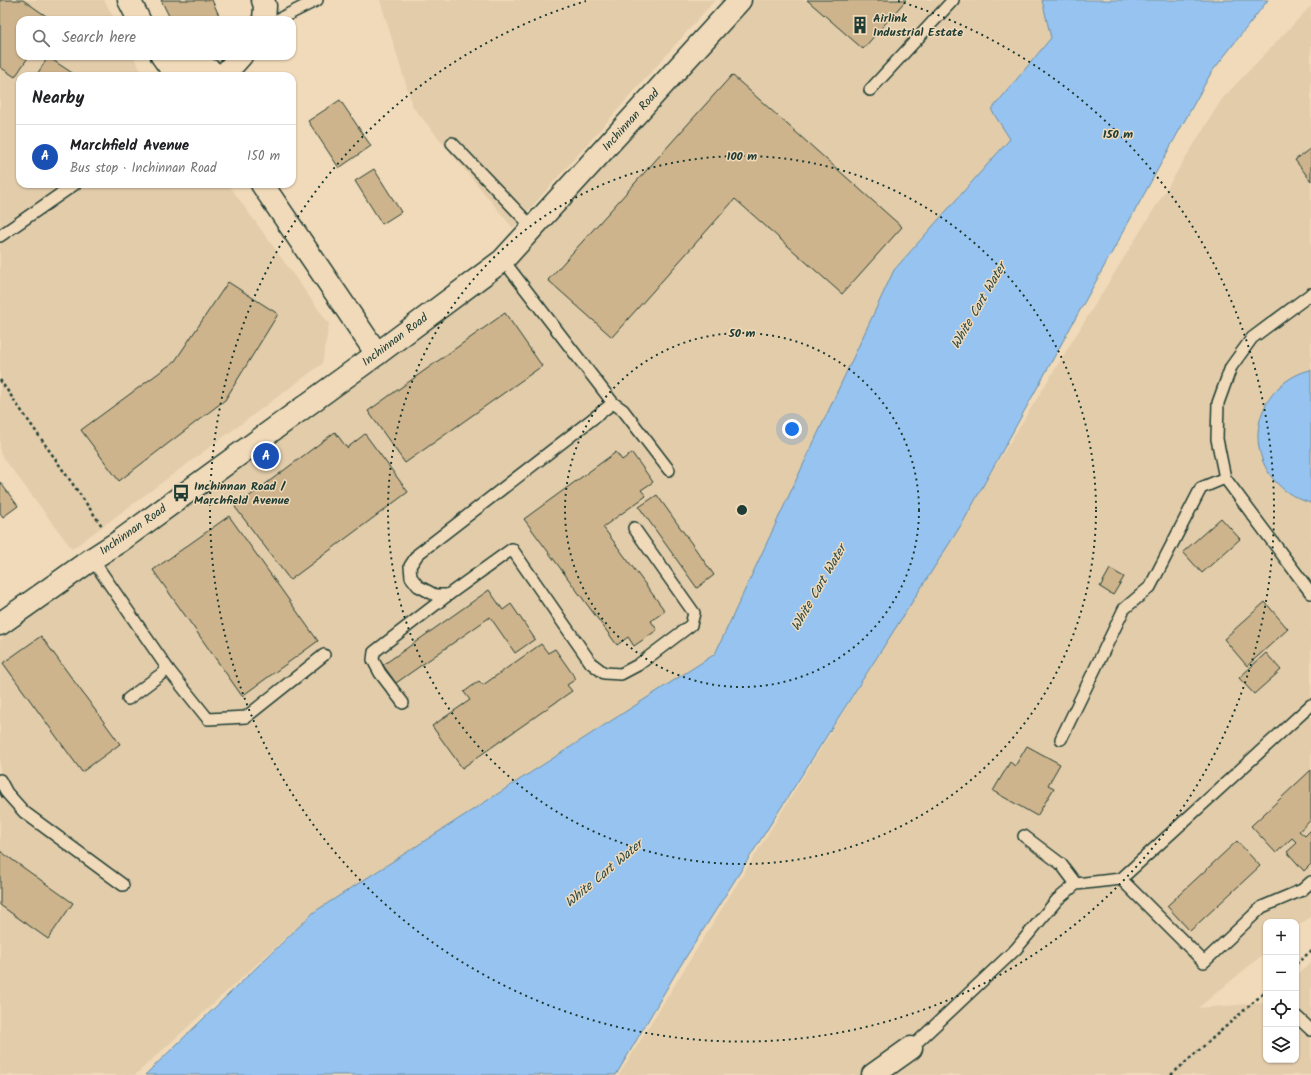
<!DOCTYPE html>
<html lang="en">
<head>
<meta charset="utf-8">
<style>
  body { margin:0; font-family:Kalam,sans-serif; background:#f2f2f2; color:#202124 }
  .controls { position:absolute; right:12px; bottom:12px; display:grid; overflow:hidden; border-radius:8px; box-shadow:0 1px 3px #0004 }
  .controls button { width:36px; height:36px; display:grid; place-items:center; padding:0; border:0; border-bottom:1px solid #e0e0e0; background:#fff; color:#202124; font:20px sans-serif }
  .you { position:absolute; left:792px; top:429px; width:14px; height:14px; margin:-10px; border:3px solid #fff; border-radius:50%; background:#1a73e8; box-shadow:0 0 0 6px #1a73e833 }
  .badge { display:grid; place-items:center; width:26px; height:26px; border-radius:50%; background:#b45309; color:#fff; font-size:13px; font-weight:700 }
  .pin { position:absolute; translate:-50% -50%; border:2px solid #fff; box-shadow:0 1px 4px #0006 }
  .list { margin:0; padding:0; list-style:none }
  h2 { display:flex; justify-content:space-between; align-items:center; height:52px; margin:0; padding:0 16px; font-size:17px }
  h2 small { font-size:13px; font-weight:400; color:#757577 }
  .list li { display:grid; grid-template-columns:26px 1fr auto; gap:12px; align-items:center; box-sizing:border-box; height:64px; padding:0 16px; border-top:1px solid #e0e0e0 }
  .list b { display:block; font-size:15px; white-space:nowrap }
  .list p { margin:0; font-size:13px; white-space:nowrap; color:#757577 }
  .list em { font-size:13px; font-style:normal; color:#757577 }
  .icon { flex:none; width:22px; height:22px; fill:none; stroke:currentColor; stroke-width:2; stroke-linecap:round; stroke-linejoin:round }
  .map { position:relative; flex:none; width:1311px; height:1075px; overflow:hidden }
  .search { position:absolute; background:#fff; box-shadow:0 1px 3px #0004; left:16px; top:16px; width:280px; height:44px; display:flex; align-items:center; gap:10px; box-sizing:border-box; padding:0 14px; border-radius:12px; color:#757577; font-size:15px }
  .panel { position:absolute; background:#fff; box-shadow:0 1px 3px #0004; left:16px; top:72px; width:280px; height:116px; border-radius:12px }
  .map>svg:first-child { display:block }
  .built { fill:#e2ccaa }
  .water { fill:#96c3f0; stroke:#668da5 }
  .building { fill:#ceb48c; stroke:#1f3d34 }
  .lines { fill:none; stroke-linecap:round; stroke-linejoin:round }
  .lane-casing { stroke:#1f3d34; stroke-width:14 }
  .street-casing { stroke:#1f3d34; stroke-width:25 }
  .secondary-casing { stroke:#1f3d34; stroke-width:25 }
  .path { stroke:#1f3d34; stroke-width:2.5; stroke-dasharray:3 3; stroke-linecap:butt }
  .lane { stroke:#f0dab9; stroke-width:11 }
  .street { stroke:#f0dab9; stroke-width:22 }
  .secondary { stroke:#f0dab9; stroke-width:22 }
  .ring { fill:none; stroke:#1f3d34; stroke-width:2; stroke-dasharray:2 4 }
  .labels { text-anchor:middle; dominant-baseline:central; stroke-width:3; stroke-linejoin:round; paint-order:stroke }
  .poi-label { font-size:12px; font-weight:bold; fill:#1f3d34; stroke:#f0dab9; text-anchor:start }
  .street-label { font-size:12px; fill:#1f3d34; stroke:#f0dab9 }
  .water-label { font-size:13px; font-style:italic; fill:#2b4a47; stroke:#f0dab9 }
  .centre { fill:#1f3d34; stroke:#f0dab9; stroke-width:2 }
  .ring-label { font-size:12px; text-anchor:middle; font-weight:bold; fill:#1f3d34; stroke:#f0dab9; stroke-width:3; stroke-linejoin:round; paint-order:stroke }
</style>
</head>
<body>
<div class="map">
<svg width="1311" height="1075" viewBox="0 0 1311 1075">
  <rect width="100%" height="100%" fill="#f0dab9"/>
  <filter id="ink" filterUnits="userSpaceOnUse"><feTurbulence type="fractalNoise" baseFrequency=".025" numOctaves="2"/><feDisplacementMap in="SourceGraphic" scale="8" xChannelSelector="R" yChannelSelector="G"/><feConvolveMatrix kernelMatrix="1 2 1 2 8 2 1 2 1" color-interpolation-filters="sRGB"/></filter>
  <g filter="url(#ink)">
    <g class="built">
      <polygon points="0,0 104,0 115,20 20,20 20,56 133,56 144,76 20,76 20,184 228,184 329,324 322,364 72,549 0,453"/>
      <polygon points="380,0 715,0 513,228 413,107"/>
      <polygon points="754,0 1042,0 1051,38 992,109 1010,139 894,270 715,654 314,912 135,1075 0,1075 0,640 504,274"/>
      <polygon points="1311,6 1311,916 1296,928 1296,922 1266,922 1266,952 1198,1008 1263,1003 1266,1000 1266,1060 1296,1060 1296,975 1311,963 1311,1075 619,1075 1222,99"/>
    </g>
    <g class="water">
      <polygon points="1042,0 1268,0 1211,73 963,522 677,971 616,1075 145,1075 314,912 715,654 894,270 1010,139 992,111 992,109 1051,38"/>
      <path d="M1311,370V503C1258,489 1240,426 1279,387C1288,379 1299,372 1311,370Z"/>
    </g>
    <g class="building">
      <polygon points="0,0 23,0 52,20 20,20 20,56 29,56 15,77 0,67"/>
      <polygon points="161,0 212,0 221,20 171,20"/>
      <polygon points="807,0 906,0 863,49"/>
      <polygon points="48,57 77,76 36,76"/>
      <polygon points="732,75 902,227 842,294 735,199 612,337 548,280"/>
      <polygon points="340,100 371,146 339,168 308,121"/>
      <polygon points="1311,148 1311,181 1295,160"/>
      <polygon points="374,169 401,212 382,224 355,181"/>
      <polygon points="228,282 278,314 225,400 119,481 81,430 175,361"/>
      <polygon points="505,313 542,366 405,463 368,411"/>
      <polygon points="335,432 347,448 365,434 408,492 290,580 235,507"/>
      <polygon points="616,452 622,460 632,453 653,482 641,490 646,496 603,527 665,611 651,621 657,630 634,646 628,637 617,645 524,519"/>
      <polygon points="0,482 18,506 3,517 0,513"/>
      <polygon points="657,495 714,575 697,588 639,507"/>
      <polygon points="229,516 318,641 242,696 153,570"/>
      <polygon points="1221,518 1240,539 1202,573 1183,552"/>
      <polygon points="1110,569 1124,577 1113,595 1100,587"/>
      <polygon points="489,590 503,610 511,604 535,639 515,653 490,617 396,683 383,665"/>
      <polygon points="1265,602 1288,629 1247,666 1224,639"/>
      <polygon points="41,636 120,744 82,772 3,663"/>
      <polygon points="541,644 548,653 555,649 576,679 567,685 572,691 462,768 432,726 470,700 464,692 479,681 483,685"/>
      <polygon points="1266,653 1281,670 1254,694 1239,678"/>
      <polygon points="1027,746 1060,764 1048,785 1054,788 1037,816 993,791 1010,762 1015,766"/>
      <polygon points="1311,770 1311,820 1299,831 1305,836 1311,830 1311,864 1304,871 1287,852 1297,843 1292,838 1276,853 1251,826"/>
      <polygon points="1237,841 1260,866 1190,931 1167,906"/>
      <polygon points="0,851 73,903 48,939 0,905"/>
    </g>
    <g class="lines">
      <g class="lane-casing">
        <g id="lane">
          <polyline points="277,20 317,0"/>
          <polyline points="870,90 953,0"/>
          <polyline points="452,143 533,228"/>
          <polyline points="0,236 75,184"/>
          <polyline points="503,260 613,403 623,410 669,470"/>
          <polyline points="1311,294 1252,338 1231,367 1218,403 1217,439 1225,478 1311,593"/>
          <polyline points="613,403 418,554 410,566 411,577 418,586 435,595 448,595 512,549 591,663 604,673 621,674 638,665 691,625 694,613 634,528"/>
          <polyline points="92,559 168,669 208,719 246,717 324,655"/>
          <polyline points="128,699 168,669"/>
          <polyline points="403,703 380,673 373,660 374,652 448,595"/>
          <polyline points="1061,739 1124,609 1150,587 1201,488 1225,478"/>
          <polyline points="0,780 7,793 24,812 123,885"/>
          <polyline points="1024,836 1061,864 1076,884"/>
          <polyline points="1121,879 1204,962 1262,907 1302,890 1311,882"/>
          <polyline points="1296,1016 1311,1030"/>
          <polyline points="911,1048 1016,949 1057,900 1076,884 1121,879 1311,705"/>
        </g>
      </g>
      <g class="street-casing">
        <g id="street">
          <polyline points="129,0 139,20"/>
          <polyline points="263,0 265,6 264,20"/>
          <polyline points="162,56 175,74"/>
          <path d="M173,76C184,62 205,64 217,76"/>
          <polyline points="223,76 241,56"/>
          <polyline points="262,184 377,354"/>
          <polyline points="873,1075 911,1048"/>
        </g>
      </g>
      <g class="secondary-casing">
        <polyline id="secondary" points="0,624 92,559 120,541 377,354 503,260 740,0"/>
      </g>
      <g class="path">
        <polyline points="0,380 102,526"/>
        <polyline points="1296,964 1311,951"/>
        <polyline points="1171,1075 1266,991"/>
      </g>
      <use href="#lane" class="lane"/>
      <use href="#street" class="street"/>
      <use href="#secondary" class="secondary"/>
    </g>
  </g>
  <g class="ring">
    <circle cx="742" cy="510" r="177"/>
    <circle cx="742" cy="510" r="354"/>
    <path d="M898 1A532 532 0 1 1 586 1"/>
  </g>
  <defs>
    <g id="building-bare" transform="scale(1.38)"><path d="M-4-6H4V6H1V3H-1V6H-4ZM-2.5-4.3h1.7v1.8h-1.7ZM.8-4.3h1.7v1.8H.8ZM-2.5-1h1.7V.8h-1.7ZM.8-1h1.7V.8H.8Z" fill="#1f3d34" stroke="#f0dab9" stroke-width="2.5" paint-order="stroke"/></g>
    <g id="bus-bare" transform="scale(1.38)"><path d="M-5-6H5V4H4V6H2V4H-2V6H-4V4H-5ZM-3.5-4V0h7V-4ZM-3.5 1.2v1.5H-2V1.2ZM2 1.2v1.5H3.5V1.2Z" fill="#1f3d34" stroke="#f0dab9" stroke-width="2.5" paint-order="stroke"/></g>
  </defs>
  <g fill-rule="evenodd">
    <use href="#building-bare" x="860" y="25"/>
    <use href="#bus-bare" x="181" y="493"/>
  </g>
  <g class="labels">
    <g class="poi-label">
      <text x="873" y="18">Airlink<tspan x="873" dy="14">Industrial Estate</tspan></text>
      <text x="194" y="486">Inchinnan Road /<tspan x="194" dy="14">Marchfield Avenue</tspan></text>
    </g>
    <g class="street-label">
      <text transform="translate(631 120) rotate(-48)">Inchinnan Road</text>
      <text transform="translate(395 340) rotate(-37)">Inchinnan Road</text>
      <text transform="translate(133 530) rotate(-35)">Inchinnan Road</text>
    </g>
    <g class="water-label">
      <text transform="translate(979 306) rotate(-60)">White Cart Water</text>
      <text transform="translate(819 588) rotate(-60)">White Cart Water</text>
      <text transform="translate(604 874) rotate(-40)">White Cart Water</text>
    </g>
  </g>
  <circle cx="742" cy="510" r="6" class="centre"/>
  <g class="ring-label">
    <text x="1118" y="138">150 m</text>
    <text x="742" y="160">100 m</text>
    <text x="742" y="337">50 m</text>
  </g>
</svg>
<div class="controls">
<button>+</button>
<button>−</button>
<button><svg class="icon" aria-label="locate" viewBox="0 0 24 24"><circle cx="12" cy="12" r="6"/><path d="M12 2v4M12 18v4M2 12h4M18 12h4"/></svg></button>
<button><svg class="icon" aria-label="layers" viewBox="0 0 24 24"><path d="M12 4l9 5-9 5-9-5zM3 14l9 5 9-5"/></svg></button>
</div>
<div class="you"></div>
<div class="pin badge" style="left:266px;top:456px;background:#1a4fb4">A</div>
<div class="search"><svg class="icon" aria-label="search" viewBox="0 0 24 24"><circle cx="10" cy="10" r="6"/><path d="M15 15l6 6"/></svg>Search here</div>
<section class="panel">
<h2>Nearby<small></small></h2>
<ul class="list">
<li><span class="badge" style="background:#1a4fb4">A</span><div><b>Marchfield Avenue</b><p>Bus stop · Inchinnan Road</p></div><em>150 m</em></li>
</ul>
</section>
</div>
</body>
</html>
